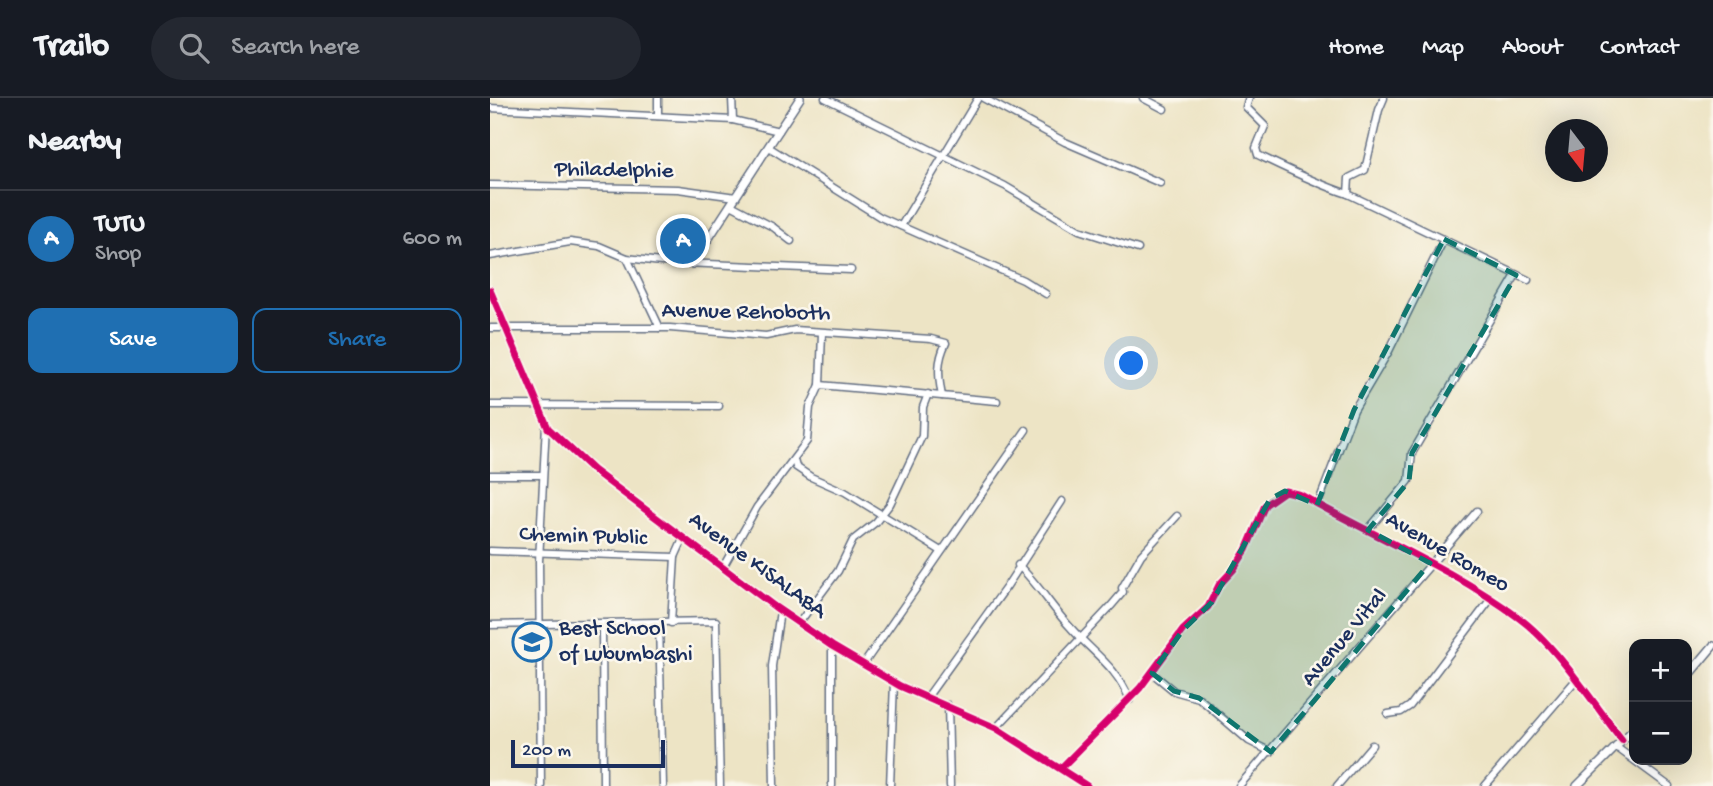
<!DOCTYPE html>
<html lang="en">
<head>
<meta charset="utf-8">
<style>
  body { margin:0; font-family:"Gochi Hand",sans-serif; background:#242831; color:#f1f3f6 }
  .controls { position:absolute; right:21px; bottom:21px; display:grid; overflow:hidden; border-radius:14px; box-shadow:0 7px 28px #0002 }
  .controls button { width:63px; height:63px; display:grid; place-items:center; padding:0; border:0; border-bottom:2px solid #363941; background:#171b24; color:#f1f3f6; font:35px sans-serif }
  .compass { position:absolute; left:1055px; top:21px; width:63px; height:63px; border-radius:50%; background:#171b24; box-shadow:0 7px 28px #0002; rotate:164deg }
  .scale { position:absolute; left:21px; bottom:18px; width:154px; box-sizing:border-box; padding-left:7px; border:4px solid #1b2f5e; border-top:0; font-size:19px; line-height:24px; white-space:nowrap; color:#1b2f5e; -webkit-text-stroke:5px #fbf7ec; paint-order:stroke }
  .you { position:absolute; left:642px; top:266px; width:24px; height:24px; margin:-18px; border:5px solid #fff; border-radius:50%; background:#1a73e8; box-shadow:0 0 0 10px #1a73e833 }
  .badge { display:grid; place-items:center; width:46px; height:46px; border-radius:50%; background:#1f6fb2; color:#fff; font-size:23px; font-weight:700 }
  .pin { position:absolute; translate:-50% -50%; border:4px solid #fff; box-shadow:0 2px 7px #0006 }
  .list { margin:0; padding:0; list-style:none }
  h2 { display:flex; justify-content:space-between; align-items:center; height:91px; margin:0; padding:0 28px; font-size:30px }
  h2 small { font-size:23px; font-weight:400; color:#9ea1a6 }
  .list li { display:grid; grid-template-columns:46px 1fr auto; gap:21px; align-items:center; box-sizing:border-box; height:98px; padding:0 28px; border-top:2px solid #363941 }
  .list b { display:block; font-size:26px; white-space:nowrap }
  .list p { margin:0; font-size:23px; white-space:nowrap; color:#9ea1a6 }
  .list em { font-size:23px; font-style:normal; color:#9ea1a6 }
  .actions { display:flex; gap:14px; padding:21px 28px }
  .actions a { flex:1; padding:16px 0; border:2px solid #1f6fb2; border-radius:14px; text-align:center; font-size:24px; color:#1f6fb2 }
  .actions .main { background:#1f6fb2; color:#fff }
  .icon { flex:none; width:38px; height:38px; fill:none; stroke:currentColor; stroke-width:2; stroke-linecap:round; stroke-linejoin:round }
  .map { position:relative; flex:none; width:1223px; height:688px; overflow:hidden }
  header { display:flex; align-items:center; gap:42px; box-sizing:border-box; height:98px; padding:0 35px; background:#171b24; border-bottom:2px solid #363941 }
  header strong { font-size:33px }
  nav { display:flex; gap:38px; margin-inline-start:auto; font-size:24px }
  .search { width:490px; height:63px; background:#242831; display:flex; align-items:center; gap:18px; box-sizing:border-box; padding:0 24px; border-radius:38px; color:#9ea1a6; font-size:26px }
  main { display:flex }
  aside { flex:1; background:#171b24 }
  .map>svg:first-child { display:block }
  .built { fill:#f2cfe1 }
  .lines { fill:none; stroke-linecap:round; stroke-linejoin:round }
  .minor-casing { stroke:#646e82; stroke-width:9 }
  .tertiary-casing { stroke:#646e82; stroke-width:10 }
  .minor { stroke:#fff; stroke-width:6 }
  .tertiary { stroke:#fff; stroke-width:7 }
  .cycleway-casing { stroke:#fbf7ec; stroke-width:11 }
  .cycleway { stroke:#d6006c; stroke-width:7 }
  .marked { fill:#0f766e; fill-opacity:0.2; stroke:#0f766e; stroke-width:5; stroke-dasharray:14 9; stroke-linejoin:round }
  .labels { text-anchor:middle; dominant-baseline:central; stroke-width:5; stroke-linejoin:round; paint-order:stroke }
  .street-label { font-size:23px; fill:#1b2f5e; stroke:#fbf7ec }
  .poi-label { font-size:23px; fill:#1b2f5e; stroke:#fbf7ec; text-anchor:start }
</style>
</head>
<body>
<header>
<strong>Trailo</strong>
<div class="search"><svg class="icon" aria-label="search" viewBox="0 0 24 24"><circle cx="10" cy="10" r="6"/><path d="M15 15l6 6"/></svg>Search here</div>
<nav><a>Home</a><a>Map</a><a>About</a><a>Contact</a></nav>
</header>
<main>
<aside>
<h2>Nearby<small></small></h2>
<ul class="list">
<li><span class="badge">A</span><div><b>TUTU</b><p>Shop</p></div><em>600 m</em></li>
</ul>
<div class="actions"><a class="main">Save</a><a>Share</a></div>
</aside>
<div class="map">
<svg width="1223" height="688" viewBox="0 0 1223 688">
  <rect width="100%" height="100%" fill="#fbf7ec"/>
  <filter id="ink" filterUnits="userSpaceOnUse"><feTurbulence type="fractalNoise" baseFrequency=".0143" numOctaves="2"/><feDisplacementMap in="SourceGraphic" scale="14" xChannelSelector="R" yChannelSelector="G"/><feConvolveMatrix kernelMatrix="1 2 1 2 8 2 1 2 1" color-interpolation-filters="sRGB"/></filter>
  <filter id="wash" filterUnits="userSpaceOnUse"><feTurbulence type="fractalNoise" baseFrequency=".00686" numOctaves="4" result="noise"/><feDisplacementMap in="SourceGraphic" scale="28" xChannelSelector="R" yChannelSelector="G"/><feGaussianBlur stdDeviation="1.57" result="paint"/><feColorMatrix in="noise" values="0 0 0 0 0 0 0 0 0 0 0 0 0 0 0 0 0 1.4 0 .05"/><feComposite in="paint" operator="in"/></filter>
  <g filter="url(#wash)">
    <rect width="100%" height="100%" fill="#ede4c5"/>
    <polygon class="built" points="182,126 203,127 202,163 185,163"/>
  </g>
  <g filter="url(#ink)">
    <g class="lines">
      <g class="minor-casing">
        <g id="minor">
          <polyline points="242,0 243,22"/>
          <polyline points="335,0 515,88 589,132 648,151"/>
          <polyline points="493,0 575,44 670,85"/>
          <polyline points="653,0 674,11"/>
          <path d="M759,0L756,9L775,28L766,50L768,57C797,71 827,86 858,96L1038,182"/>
          <polyline points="0,10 243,22 289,33"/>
          <polyline points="168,18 168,0"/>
          <polyline points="280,50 390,119 533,182 556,196"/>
          <polyline points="0,87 188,91 246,99"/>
          <polyline points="858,96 859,80 875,72 889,12 894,0"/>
          <polyline points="241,107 283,129 301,143"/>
          <polyline points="411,128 488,0"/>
          <polyline points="0,158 80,144 109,148 137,160 171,164 361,172"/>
          <polyline points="137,160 170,230"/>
          <path d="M0,230H180L276,238L305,232L441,241L456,245C447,263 448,278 452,298"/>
          <polyline points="330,287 507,303"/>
          <polyline points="0,307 229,308"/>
          <polyline points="304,362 306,369 321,379 355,394 451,453"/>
          <polyline points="0,377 52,377"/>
          <polyline points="828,406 864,312 899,253 954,141"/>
          <polyline points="878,432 919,383 922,355 1026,177"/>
          <polyline points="0,453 185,459"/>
          <path d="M528,467C549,487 562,510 581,530C604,556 626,568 640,602"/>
          <polyline points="233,469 267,409 317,343 320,309 330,287 332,235"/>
          <polyline points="169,525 173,688"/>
          <polyline points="181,525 185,459 194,439"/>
          <polyline points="309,525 348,473 363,442 386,424 400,406 432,338 433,309 438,296"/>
          <polyline points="0,527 226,523 230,688"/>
          <polyline points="112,527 113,688"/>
          <polyline points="373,567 536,332"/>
          <polyline points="662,575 684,593 709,600 759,643 781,654"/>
          <polyline points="438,598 517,488 572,403"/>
          <polyline points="458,607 460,688"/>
          <polyline points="898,616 911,614 920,608 1000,502"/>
          <polyline points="506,630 621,508 633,494 632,490 651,457 687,418"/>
          <polyline points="1126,649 1179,688"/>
          <path d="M571,670L650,590L693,532L718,509L729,487L744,471L756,452L775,407L795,393L811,397C883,438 962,470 1029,520C1065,546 1104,606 1132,642"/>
          <polyline points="51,688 49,463 56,326"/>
          <polyline points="284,688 282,568 290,513"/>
          <polyline points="342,688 342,548"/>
          <polyline points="400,688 404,584"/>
          <polyline points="749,688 987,413"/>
          <polyline points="847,688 882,647"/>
          <polyline points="995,688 1085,583"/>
        </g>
      </g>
      <g class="tertiary-casing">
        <g id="tertiary">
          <polyline points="202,166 310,0"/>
          <polyline points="0,192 58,330 103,372 285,509 342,548 410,588 506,630 597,688"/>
          <polyline points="1197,579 1223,548"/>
          <polyline points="1087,688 1144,631"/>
        </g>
      </g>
      <use href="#minor" class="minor"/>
      <use href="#tertiary" class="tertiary"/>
      <g class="cycleway-casing">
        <g id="cycleway">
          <polyline points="0,192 58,330 103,372 285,509 342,548 410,588 506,630 597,688"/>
          <path d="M571,670L650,590L693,532L718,509L729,487L744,471L756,452L775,407L795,393L811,397C883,438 962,470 1029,520C1065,546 1104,606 1132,642"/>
        </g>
      </g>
      <use href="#cycleway" class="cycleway"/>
    </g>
  </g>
  <path class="marked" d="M954,141L1026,177L922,355L919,383L878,432L940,465L781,654L709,600L684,593L662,575L693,532L722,504L780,401L795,393L827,407L864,312Z"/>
  <defs>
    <g id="school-ring" transform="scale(2.0125)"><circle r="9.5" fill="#fbf7ec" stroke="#1f6fb2" stroke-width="1.5"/><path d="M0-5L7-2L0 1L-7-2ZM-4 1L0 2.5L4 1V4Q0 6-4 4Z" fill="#1f6fb2"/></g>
  </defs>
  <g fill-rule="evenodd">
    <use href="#school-ring" x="42" y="544"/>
  </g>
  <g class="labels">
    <g class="street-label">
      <text transform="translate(124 73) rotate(1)">Philadelphie</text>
      <text transform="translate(256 215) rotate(1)">Avenue Rehoboth</text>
      <text transform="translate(93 439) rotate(2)">Chemin Public</text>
      <text transform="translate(957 455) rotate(30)">Avenue Romeo</text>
      <text transform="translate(267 468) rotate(36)">Avenue KISALABA</text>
      <text transform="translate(855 540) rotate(-50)">Avenue Vital</text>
    </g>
    <g class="poi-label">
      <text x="69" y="531">Best School<tspan x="69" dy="26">of Lubumbashi</tspan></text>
    </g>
  </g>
</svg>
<div class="controls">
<button>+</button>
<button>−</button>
</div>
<svg class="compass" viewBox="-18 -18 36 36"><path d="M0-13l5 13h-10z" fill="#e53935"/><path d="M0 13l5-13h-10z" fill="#9ea1a6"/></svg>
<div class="scale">200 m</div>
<div class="you"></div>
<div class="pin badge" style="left:193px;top:143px">A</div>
</div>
</main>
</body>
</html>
